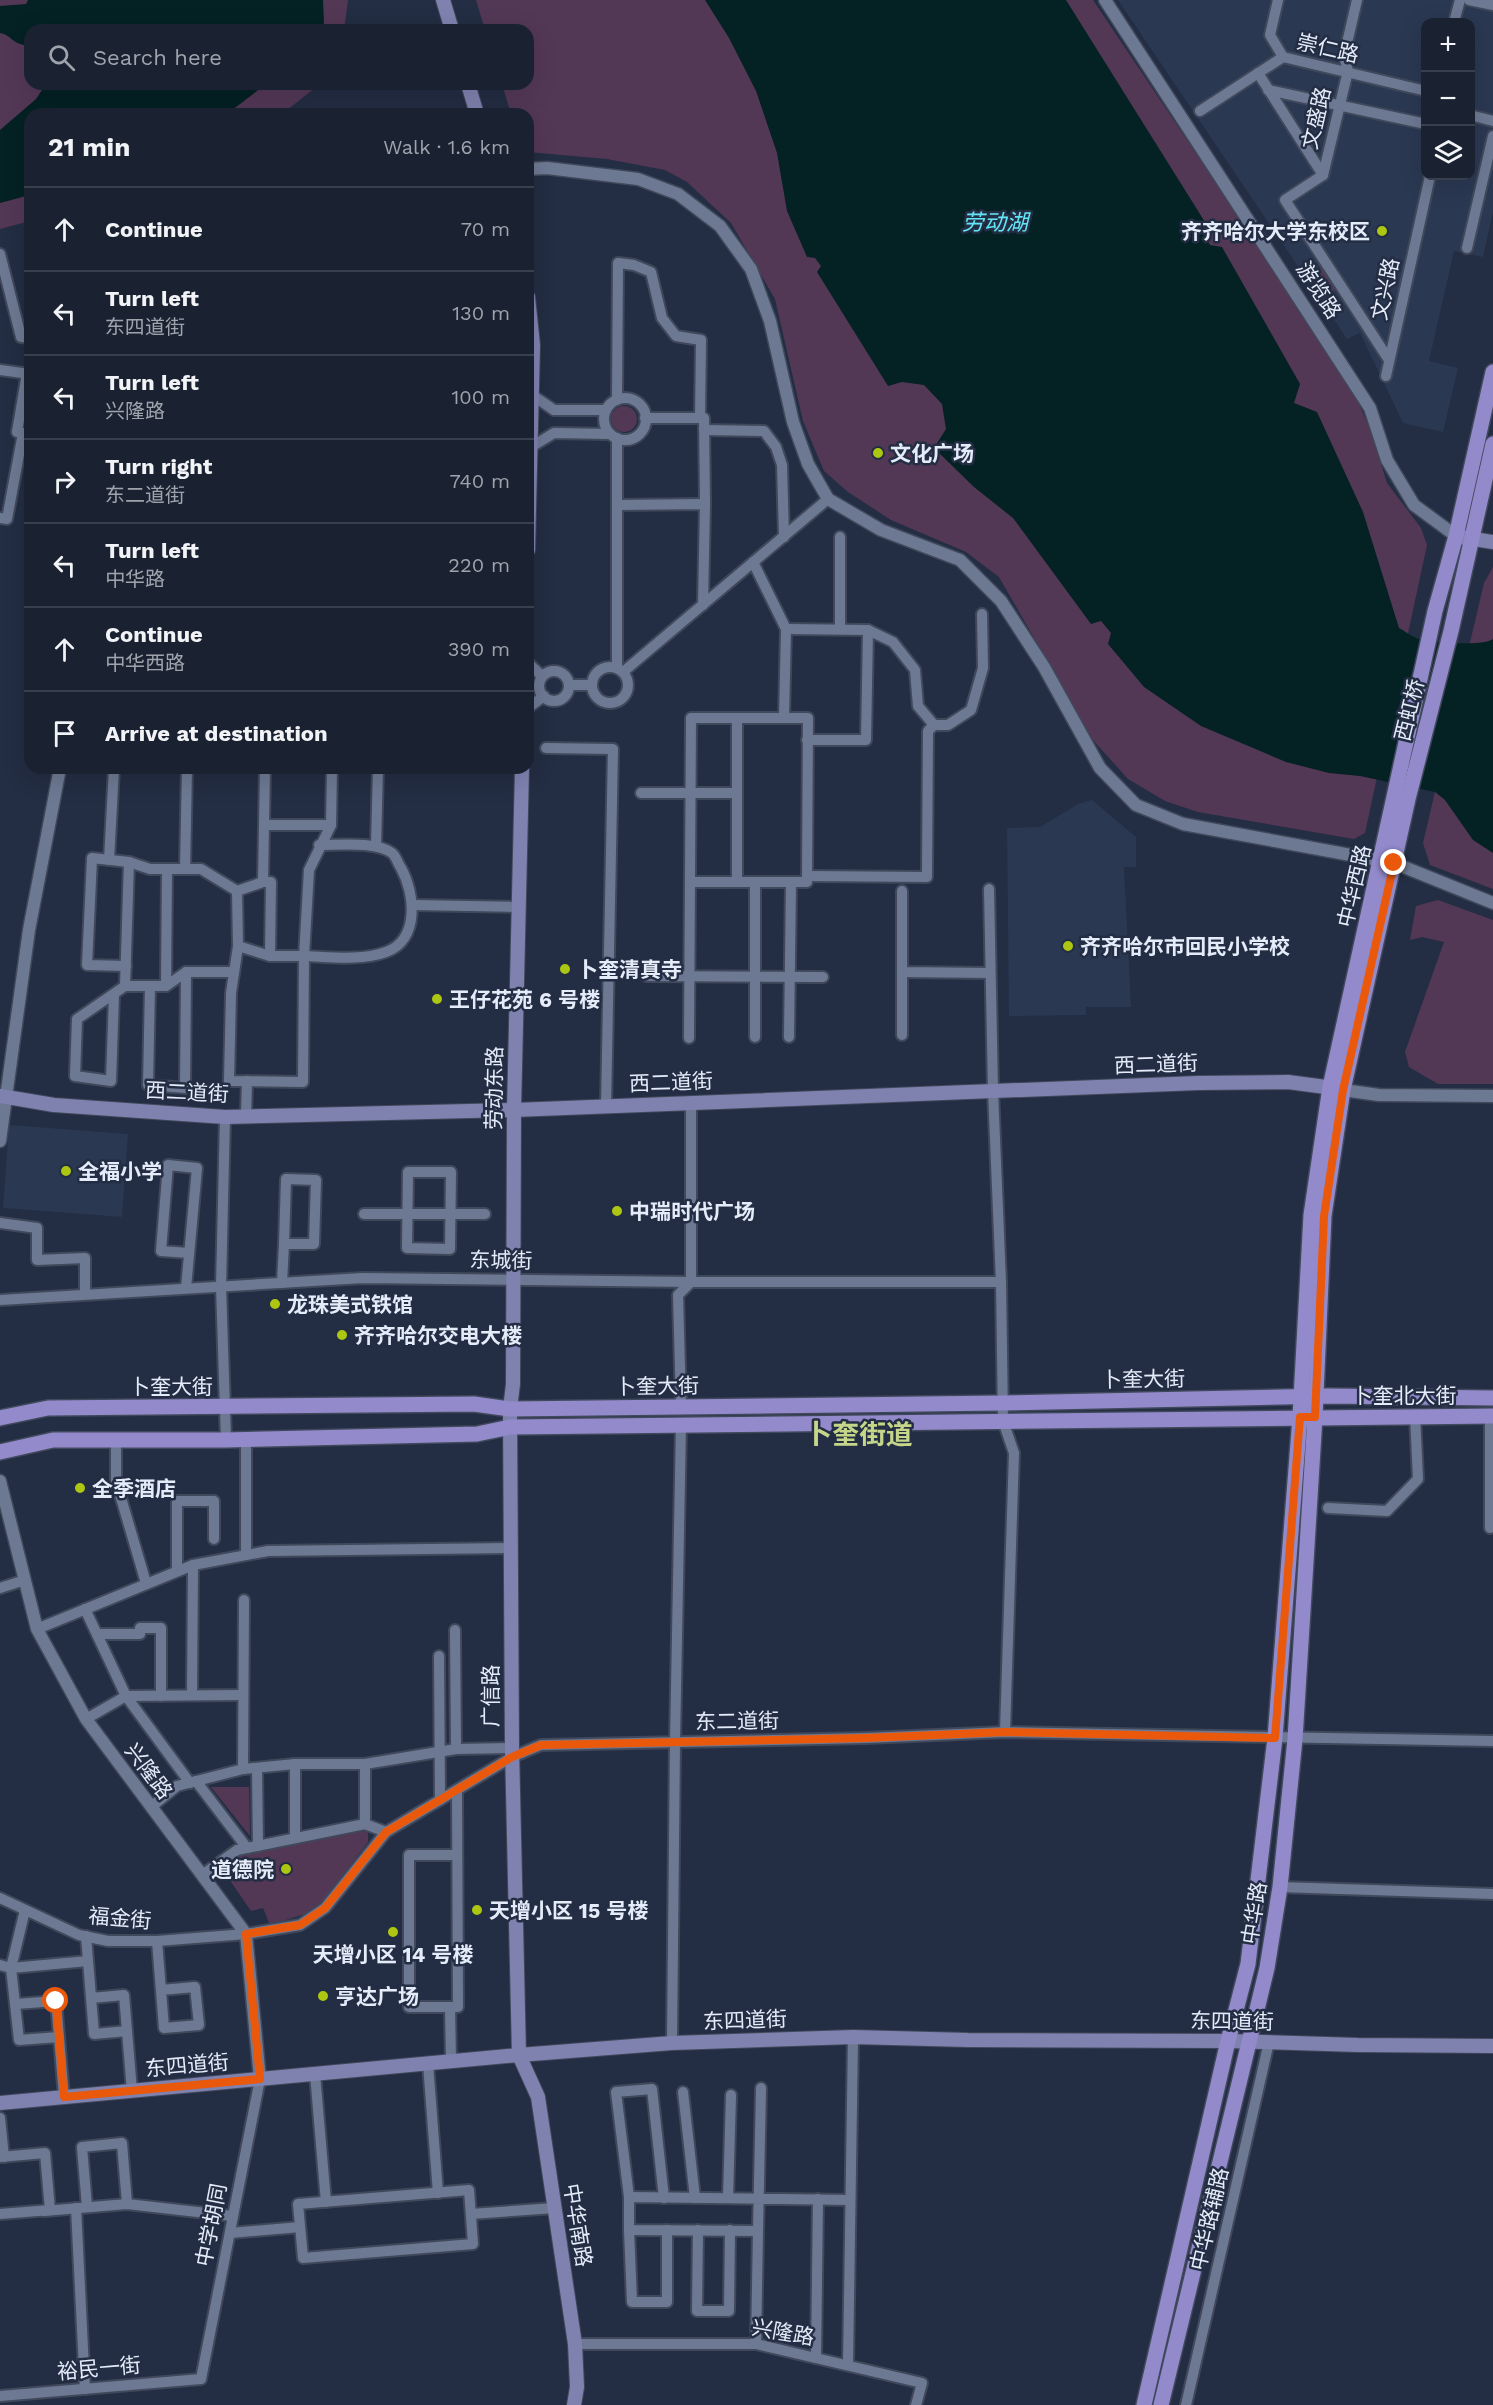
<!DOCTYPE html>
<html lang="en">
<head>
<meta charset="utf-8">
<style>
  body { margin:0; font-family:"Work Sans","Noto Sans SC",sans-serif; background:#272f3e; color:#f1f3f6 }
  .controls { position:absolute; right:18px; top:18px; display:grid; overflow:hidden; border-radius:12px; box-shadow:0 6px 24px #0002 }
  .controls button { width:54px; height:54px; display:grid; place-items:center; padding:0; border:0; border-bottom:2px solid #383f4d; background:#1a2232; color:#f1f3f6; font:30px sans-serif }
  .stop { position:absolute; width:18px; height:18px; margin:-14px; border:4px solid #ea580c; border-radius:50%; background:#fff }
  .stop.end { background:#ea580c; border-color:#fff; box-shadow:0 2px 6px #0008 }
  .list { margin:0; padding:0; list-style:none }
  h2 { display:flex; justify-content:space-between; align-items:center; height:78px; margin:0; padding:0 24px; font-size:26px }
  h2 small { font-size:20px; font-weight:400; color:#9fa4ac }
  .list li { display:grid; grid-template-columns:39px 1fr auto; gap:18px; align-items:center; box-sizing:border-box; height:84px; padding:0 24px; border-top:2px solid #383f4d }
  .list b { display:block; font-size:22px; white-space:nowrap }
  .list p { margin:0; font-size:20px; white-space:nowrap; color:#9fa4ac }
  .list em { font-size:20px; font-style:normal; color:#9fa4ac }
  .icon { flex:none; width:33px; height:33px; fill:none; stroke:currentColor; stroke-width:2; stroke-linecap:round; stroke-linejoin:round }
  .map { position:relative; flex:none; width:1493px; height:2405px; overflow:hidden }
  .search { position:absolute; background:#1a2232; box-shadow:0 6px 24px #0002; left:24px; top:24px; width:510px; height:66px; display:flex; align-items:center; gap:15px; box-sizing:border-box; padding:0 21px; border-radius:18px; color:#9fa4ac; font-size:22px }
  .panel { position:absolute; background:#1a2232; box-shadow:0 6px 24px #0002; left:24px; top:108px; width:510px; height:666px; border-radius:18px }
  .map>svg:first-child { display:block }
  .built { fill:#2b3852; fill-rule:evenodd }
  .green { fill:#533856 }
  .water { fill:#042124 }
  .lines { fill:none; stroke-linecap:round; stroke-linejoin:round }
  .minor-casing { stroke:#40485b; stroke-width:14 }
  .tertiary-casing { stroke:#40485b; stroke-width:15 }
  .secondary-casing { stroke:#40485b; stroke-width:16 }
  .primary-casing { stroke:#40485b; stroke-width:18 }
  .minor { stroke:#6d7993; stroke-width:10 }
  .tertiary { stroke:#6d7993; stroke-width:12 }
  .secondary { stroke:#7f82af; stroke-width:14 }
  .primary { stroke:#928acb; stroke-width:15 }
  .route { stroke:#ea580c; stroke-width:8 }
  .poi-dot { fill:#acc611; stroke:#232d43; stroke-width:2 }
  .labels { text-anchor:middle; dominant-baseline:central; stroke-width:5; stroke-linejoin:round; paint-order:stroke }
  .street-label { font-size:21px; fill:#e4ebf9; stroke:#232d43 }
  .poi-label { font-size:21px; font-weight:bold; fill:#e4ebf9; stroke:#232d43; text-anchor:start }
  .water-label { font-size:22px; font-style:italic; fill:#62e6f6; stroke:#232d43 }
  .district-label { font-size:27px; font-weight:bold; fill:#c5d68a; stroke:#232d43 }
</style>
</head>
<body>
<div class="map">
<svg width="1493" height="2405" viewBox="0 0 1493 2405">
  <rect width="100%" height="100%" fill="#232d43"/>
  <g class="built">
    <path d="M1118,0H1493V212L1483,257L1454,251L1429,361L1458,368L1443,432L1403,423L1360,333L1347,339ZM1426,22H1470V176H1426Z"/>
    <polygon points="1092,800 1136,837 1136,867 1124,867 1131,1007 1086,1007 1086,1015 1009,1016 1007,828 1040,827 1078,804"/>
    <polygon points="9,1125 128,1134 122,1217 3,1208"/>
  </g>
  <g class="green">
    <polygon points="0,0 348,0 344,30 30,30 30,84 320,84 282,114 30,114 30,221 0,229"/>
    <polygon points="476,0 1093,0 1320,338 1354,392 1369,427 1387,483 1421,528 1427,545 1365,833 1354,839 1198,812 1165,801 1128,779 1092,739 999,577 966,552 891,520 848,492 824,471 803,421 775,299 731,223 687,182 665,170 607,159 528,152 528,114 511,114 502,84 528,84 528,30 485,30"/>
    <polygon points="1326,265 1339,287 1327,294 1314,272"/>
    <circle cx="624" cy="419" r="13"/>
    <polygon points="1493,567 1493,889 1430,865 1423,843 1484,583"/>
    <polygon points="1438,900 1493,920 1493,1084 1438,1084 1409,1067 1405,1052 1444,942 1422,937 1410,940 1416,906"/>
    <polygon points="211,1787 249,1787 250,1836"/>
    <polygon points="365,1831 368,1833 368,1842 320,1905 308,1913 270,1925 263,1908 251,1911 220,1866 239,1854 311,1838"/>
  </g>
  <g class="water">
    <path d="M28,0H323L324,23L320,30H30V46C10,44 14,36 0,33V6L26,4Z"/>
    <path d="M705,0H1066L1210,230L1206,238L1210,245L1222,247L1300,384L1294,403L1317,412L1363,512L1399,628C1405,631 1411,636 1416,638C1430,642 1482,647 1493,639V853L1473,840L1445,800L1435,792L1360,776L1329,773L1286,762L1201,726L1144,687L1108,644L1111,633L1101,621L1091,624L1013,518L974,487L934,448L946,429L942,404L924,385L902,382L888,386L817,272L821,266L815,258L807,257L787,211L777,153L756,91L729,38Z"/>
    <polygon points="46,84 266,84 227,114 30,114 30,195 0,203 0,130 36,99"/>
  </g>
  <g class="lines">
    <g class="minor-casing">
      <g id="minor">
        <polyline points="1278,0 1270,35 1283,57"/>
        <polyline points="1469,0 1493,5"/>
        <polyline points="1454,22 1460,0"/>
        <polyline points="1258,73 1323,175"/>
        <polyline points="1268,90 1426,124"/>
        <polyline points="1200,111 1283,57 1426,91"/>
        <polyline points="1470,115 1493,121"/>
        <polyline points="1323,175 1285,200 1389,360"/>
        <polyline points="1323,175 1348,71 1344,56 1357,0"/>
        <polyline points="1467,248 1493,136"/>
        <polyline points="0,254 21,337 30,338"/>
        <polyline points="0,370 30,374"/>
        <polyline points="1386,376 1430,176"/>
        <polyline points="532,395 554,410 606,410"/>
        <circle cx="625" cy="419" r="21"/>
        <polyline points="617,400 618,263 634,265 651,272 662,318 676,336 701,340 700,418"/>
        <polyline points="645,418 704,418 705,504"/>
        <polyline points="704,430 764,431 776,447 782,465 784,537"/>
        <polyline points="531,447 554,433 610,434"/>
        <polyline points="617,505 705,504 703,605"/>
        <polyline points="0,518 7,519 23,433 17,432 27,373"/>
        <polyline points="840,537 840,629"/>
        <polyline points="786,629 868,630 866,740 807,740"/>
        <polyline points="528,663 542,676"/>
        <circle cx="610" cy="685" r="18"/>
        <polyline points="617,668 617,438"/>
        <circle cx="554" cy="686" r="15"/>
        <polyline points="623,672 828,499"/>
        <polyline points="569,685 591,685"/>
        <polyline points="528,708 544,696"/>
        <polyline points="934,725 948,725 971,710 983,668 982,614"/>
        <polyline points="546,748 613,749 606,1106"/>
        <polyline points="641,793 737,793 737,718"/>
        <polyline points="264,825 265,768"/>
        <path d="M319,845C339,845 376,841 392,853C396,856 398,864 401,868C415,893 420,940 386,952C361,961 331,957 304,956L309,870L331,825L332,768"/>
        <polyline points="376,846 378,768"/>
        <polyline points="109,860 114,768"/>
        <polyline points="185,869 187,768"/>
        <polyline points="807,876 927,877 928,731 934,725 918,706 915,670 893,642 868,630"/>
        <polyline points="690,882 807,882 808,718 784,718"/>
        <polyline points="737,882 737,793"/>
        <polyline points="989,889 993,1091 1001,1282 1003,1421 1014,1453 1005,1732"/>
        <polyline points="902,891 902,972 990,973"/>
        <polyline points="413,905 519,907"/>
        <polygon points="238,946 270,956 304,956 303,1082 229,1081 231,993"/>
        <polyline points="238,946 237,891 263,882"/>
        <polyline points="270,956 271,882 263,882 264,825 331,825"/>
        <polyline points="126,966 87,965 92,858 129,862 150,869 201,869 237,891"/>
        <polyline points="646,976 823,977"/>
        <polyline points="125,986 129,862"/>
        <polyline points="150,986 148,1085 185,1088 186,972"/>
        <polyline points="166,986 167,869"/>
        <polyline points="114,995 111,1081 75,1076 77,1019 125,986 166,986 186,972 234,972"/>
        <polyline points="902,1035 902,972"/>
        <polyline points="755,1037 755,882"/>
        <polyline points="789,1037 791,882"/>
        <polyline points="689,1038 691,718 784,718 786,629 753,562"/>
        <polyline points="246,1115 247,1081"/>
        <polyline points="225,1117 221,1286 226,1440"/>
        <polygon points="408,1172 451,1172 450,1249 407,1248"/>
        <polyline points="364,1214 485,1214"/>
        <polyline points="0,1223 37,1228 37,1260 85,1258 85,1294"/>
        <polyline points="282,1283 284,1244 314,1244 316,1180 286,1179 284,1244"/>
        <polyline points="186,1288 197,1168 168,1165 161,1251 189,1253"/>
        <polyline points="0,1300 363,1278 691,1282 1001,1282"/>
        <polyline points="681,1406 678,1295 691,1282 691,1103"/>
        <polyline points="246,1439 246,1555"/>
        <polyline points="116,1440 116,1481 146,1583"/>
        <polyline points="1328,1508 1387,1511 1418,1479 1415,1415"/>
        <polyline points="1490,1528 1490,1416"/>
        <polyline points="177,1571 177,1501 214,1501 214,1539"/>
        <polyline points="0,1588 25,1580"/>
        <polyline points="244,1600 243,1769 295,1764 365,1764 365,1824"/>
        <polyline points="85,1609 126,1696 190,1783"/>
        <polyline points="37,1629 193,1565 268,1551 510,1548"/>
        <polyline points="455,1630 456,1749"/>
        <polyline points="97,1634 140,1634 140,1628 161,1628 161,1696"/>
        <polyline points="439,1656 440,1800"/>
        <polyline points="192,1695 193,1565"/>
        <polyline points="86,1719 126,1696 243,1695"/>
        <polyline points="295,1764 295,1838"/>
        <polyline points="365,1764 456,1749 512,1748"/>
        <polyline points="257,1768 258,1846"/>
        <polyline points="196,1781 247,1848"/>
        <polyline points="151,1807 177,1786 243,1769"/>
        <polyline points="457,1855 409,1855 409,2007 458,2007 457,1790"/>
        <polyline points="202,1875 237,1850 365,1824 386,1832"/>
        <polyline points="1280,1887 1493,1894"/>
        <polyline points="0,1898 79,1935 108,1941 157,1941 246,1934 300,1925 325,1908 386,1832 512,1757 541,1745 866,1738 1005,1732 1493,1741"/>
        <polyline points="86,1936 94,2034 127,2031 124,1995 91,1998"/>
        <polyline points="157,1941 164,2028 199,2025 195,1987 161,1990"/>
        <polyline points="0,1965 11,1968 25,1910"/>
        <polyline points="16,2004 56,2001 59,2037"/>
        <polyline points="450,2007 451,2061"/>
        <polyline points="127,2031 132,2091"/>
        <polyline points="672,2043 675,1742 681,1424"/>
        <polyline points="428,2064 438,2193"/>
        <polyline points="315,2074 326,2202"/>
        <polyline points="761,2088 758,2231 629,2230 629,2197 850,2200"/>
        <polyline points="683,2092 695,2198"/>
        <polyline points="64,2097 59,2037 19,2040 11,1968 88,1961"/>
        <polyline points="0,2118 4,2157"/>
        <polyline points="0,2157 45,2153 50,2210 0,2214"/>
        <polygon points="469,2190 473,2244 303,2258 298,2204"/>
        <polyline points="629,2197 616,2092 652,2089 664,2198"/>
        <polyline points="728,2198 731,2095"/>
        <polyline points="87,2207 82,2147 122,2143 127,2204"/>
        <polyline points="76,2208 85,2389"/>
        <polyline points="44,2211 127,2204 233,2216"/>
        <polyline points="471,2214 555,2208"/>
        <polyline points="629,2230 632,2302 667,2302 667,2230"/>
        <polyline points="698,2230 697,2311 729,2311 730,2230"/>
        <polyline points="230,2233 300,2227"/>
        <polyline points="575,2344 756,2344 922,2383 916,2405"/>
        <polyline points="756,2344 758,2231"/>
        <polyline points="816,2358 818,2199"/>
        <polyline points="848,2365 853,2037"/>
        <polyline points="0,2396 201,2379 260,2079"/>
        <polyline points="1186,2405 1269,2042"/>
      </g>
    </g>
    <g class="tertiary-casing">
      <g id="tertiary">
        <polyline points="1105,0 1370,408 1387,460 1414,505 1456,536"/>
        <polyline points="528,169 547,168 638,179 678,194 720,226 751,269 770,321 793,422 808,464 828,499 881,530 960,560 1001,601 1044,667 1100,768 1136,805 1183,824 1394,863 1493,903"/>
        <polyline points="1343,1090 1379,1095 1493,1096"/>
        <polyline points="0,1141 29,930 60,768"/>
        <polyline points="0,1481 37,1629 86,1719 246,1934 260,2079"/>
      </g>
    </g>
    <g class="secondary-casing">
      <g id="secondary">
        <polyline points="443,0 452,30"/>
        <polyline points="468,84 477,114"/>
        <polyline points="528,297 533,345 528,550"/>
        <polyline points="1461,537 1493,542"/>
        <polyline points="522,768 514,1110 513,1384 510,1409 512,1748 519,2055 538,2097 575,2344 577,2387 574,2405"/>
        <polyline points="0,1096 54,1105 225,1117 514,1110 1198,1083 1288,1082 1341,1089"/>
        <polyline points="0,2103 519,2055 672,2043 853,2037 968,2040 1228,2041 1358,2045 1493,2046"/>
      </g>
    </g>
    <g class="primary-casing">
      <g id="primary">
        <polyline points="0,1418 48,1408 474,1404 510,1409 1002,1403 1328,1396 1493,1398"/>
        <polyline points="0,1452 53,1440 226,1440 477,1434 510,1427 1493,1416"/>
        <polyline points="1144,2405 1228,2041 1248,1964 1275,1738 1300,1417 1311,1215 1330,1087 1435,611 1456,536 1493,372"/>
        <polyline points="1161,2405 1267,1968 1280,1887 1295,1739 1315,1417 1324,1216 1343,1090 1408,799 1451,631 1493,444"/>
      </g>
    </g>
    <use href="#minor" class="minor"/>
    <use href="#tertiary" class="tertiary"/>
    <use href="#secondary" class="secondary"/>
    <use href="#primary" class="primary"/>
  </g>
  <g class="lines">
    <polyline class="route" points="56,2001 64,2097 260,2079 246,1934 300,1925 325,1908 386,1832 512,1757 541,1745 866,1738 1005,1732 1275,1738 1300,1417 1315,1417 1324,1216 1343,1090 1394,863"/>
  </g>
  <g class="poi-dot">
    <circle cx="1382" cy="231" r="6"/>
    <circle cx="878" cy="453" r="6"/>
    <circle cx="1068" cy="946" r="6"/>
    <circle cx="565" cy="969" r="6"/>
    <circle cx="437" cy="999" r="6"/>
    <circle cx="66" cy="1171" r="6"/>
    <circle cx="617" cy="1211" r="6"/>
    <circle cx="275" cy="1304" r="6"/>
    <circle cx="342" cy="1335" r="6"/>
    <circle cx="80" cy="1488" r="6"/>
    <circle cx="286" cy="1869" r="6"/>
    <circle cx="477" cy="1910" r="6"/>
    <circle cx="393" cy="1932" r="6"/>
    <circle cx="323" cy="1996" r="6"/>
  </g>
  <g class="labels">
    <g class="street-label">
      <text transform="translate(1328 48) rotate(13)">崇仁路</text>
      <text transform="translate(1316 118) rotate(-77)">文盛路</text>
      <text transform="translate(1385 289) rotate(-78)">文兴路</text>
      <text transform="translate(1319 290) rotate(57)">游览路</text>
      <text transform="translate(1409 710) rotate(-76)">西虹桥</text>
      <text transform="translate(1354 886) rotate(-77)">中华西路</text>
      <text transform="translate(1156 1064) rotate(-2)">西二道街</text>
      <text transform="translate(671 1082) rotate(-2)">西二道街</text>
      <text transform="translate(494 1088) rotate(-89)">劳动东路</text>
      <text transform="translate(187 1092) rotate(3)">西二道街</text>
      <text transform="translate(501 1260) rotate(1)">东城街</text>
      <text transform="translate(1143 1379) rotate(-1)">卜奎大街</text>
      <text x="171" y="1386">卜奎大街</text>
      <text transform="translate(657 1386) rotate(-1)">卜奎大街</text>
      <text x="1404" y="1395">卜奎北大街</text>
      <text transform="translate(490 1696) rotate(-90)">广信路</text>
      <text transform="translate(737 1721) rotate(-1)">东二道街</text>
      <text transform="translate(149 1771) rotate(53)">兴隆路</text>
      <text transform="translate(1254 1913) rotate(-81)">中华路</text>
      <text transform="translate(120 1918) rotate(5)">福金街</text>
      <text transform="translate(745 2020) rotate(-2)">东四道街</text>
      <text transform="translate(1232 2021) rotate(1)">东四道街</text>
      <text transform="translate(187 2065) rotate(-5)">东四道街</text>
      <text transform="translate(1209 2219) rotate(-77)">中华路辅路</text>
      <text transform="translate(211 2225) rotate(-79)">中学胡同</text>
      <text transform="translate(578 2225) rotate(81)">中华南路</text>
      <text transform="translate(783 2332) rotate(10)">兴隆路</text>
      <text transform="translate(99 2368) rotate(-5)">裕民一街</text>
    </g>
    <g class="poi-label">
      <text x="1370" y="231" text-anchor="end">齐齐哈尔大学东校区</text>
      <text x="890" y="453">文化广场</text>
      <text x="1080" y="946">齐齐哈尔市回民小学校</text>
      <text x="577" y="969">卜奎清真寺</text>
      <text x="449" y="999">王仔花苑 6 号楼</text>
      <text x="78" y="1171">全福小学</text>
      <text x="629" y="1211">中瑞时代广场</text>
      <text x="287" y="1304">龙珠美式铁馆</text>
      <text x="354" y="1335">齐齐哈尔交电大楼</text>
      <text x="92" y="1488">全季酒店</text>
      <text x="274" y="1869" text-anchor="end">道德院</text>
      <text x="489" y="1910">天增小区 15 号楼</text>
      <text x="393" y="1954" text-anchor="middle">天增小区 14 号楼</text>
      <text x="335" y="1996">亨达广场</text>
    </g>
    <g class="water-label">
      <text x="995" y="222">劳动湖</text>
    </g>
    <g class="district-label">
      <text x="859" y="1435">卜奎街道</text>
    </g>
  </g>
</svg>
<div class="controls">
<button>+</button>
<button>−</button>
<button><svg class="icon" aria-label="layers" viewBox="0 0 24 24"><path d="M12 4l9 5-9 5-9-5zM3 14l9 5 9-5"/></svg></button>
</div>
<div class="stop" style="left:56px;top:2001px"></div>
<div class="stop end" style="left:1394px;top:863px"></div>
<div class="search"><svg class="icon" aria-label="search" viewBox="0 0 24 24"><circle cx="10" cy="10" r="6"/><path d="M15 15l6 6"/></svg>Search here</div>
<section class="panel">
<h2>21 min<small>Walk · 1.6 km</small></h2>
<ul class="list">
<li><svg class="icon" aria-label="ahead" viewBox="0 0 24 24"><path d="M12 20V5M6 11l6-6 6 6"/></svg><div><b>Continue</b></div><em>70 m</em></li>
<li><svg class="icon" aria-label="left" viewBox="0 0 24 24"><path d="M17 20v-9H6M10 6l-5 5 5 5"/></svg><div><b>Turn left</b><p>东四道街</p></div><em>130 m</em></li>
<li><svg class="icon" aria-label="left" viewBox="0 0 24 24"><path d="M17 20v-9H6M10 6l-5 5 5 5"/></svg><div><b>Turn left</b><p>兴隆路</p></div><em>100 m</em></li>
<li><svg class="icon" aria-label="right" viewBox="0 0 24 24"><path d="M7 20v-9h11M14 6l5 5-5 5"/></svg><div><b>Turn right</b><p>东二道街</p></div><em>740 m</em></li>
<li><svg class="icon" aria-label="left" viewBox="0 0 24 24"><path d="M17 20v-9H6M10 6l-5 5 5 5"/></svg><div><b>Turn left</b><p>中华路</p></div><em>220 m</em></li>
<li><svg class="icon" aria-label="ahead" viewBox="0 0 24 24"><path d="M12 20V5M6 11l6-6 6 6"/></svg><div><b>Continue</b><p>中华西路</p></div><em>390 m</em></li>
<li><svg class="icon" aria-label="arrive" viewBox="0 0 24 24"><path d="M6 21V4h12l-3 4 3 4H6"/></svg><div><b>Arrive at destination</b></div></li>
</ul>
</section>
</div>
</body>
</html>
